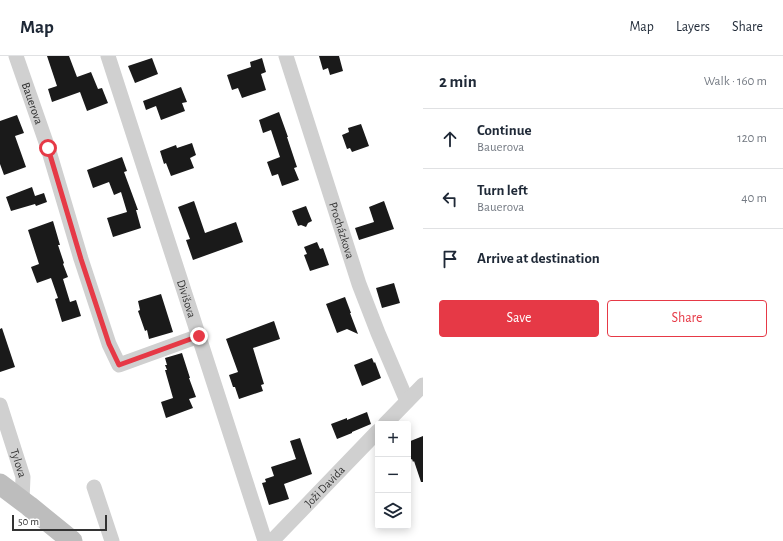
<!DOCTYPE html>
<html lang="en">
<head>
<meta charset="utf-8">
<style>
  body { margin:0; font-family:"Alegreya Sans",sans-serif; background:#f2f2f3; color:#1f2937 }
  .controls { position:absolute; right:12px; bottom:12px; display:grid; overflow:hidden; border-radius:4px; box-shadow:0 2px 10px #0003 }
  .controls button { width:36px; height:36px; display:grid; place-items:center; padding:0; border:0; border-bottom:1px solid #e0e1e3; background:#fff; color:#1f2937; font:20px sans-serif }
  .scale { position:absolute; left:12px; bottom:10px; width:95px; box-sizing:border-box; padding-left:4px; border:2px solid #333; border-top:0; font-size:11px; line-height:14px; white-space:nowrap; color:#333; -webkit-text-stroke:3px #fff; paint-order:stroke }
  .stop { position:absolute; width:12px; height:12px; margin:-9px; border:3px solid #e63946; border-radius:50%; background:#fff }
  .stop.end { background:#e63946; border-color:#fff; box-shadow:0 1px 4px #0008 }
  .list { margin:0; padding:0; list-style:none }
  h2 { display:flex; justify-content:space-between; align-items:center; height:52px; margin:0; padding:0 16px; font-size:17px }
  h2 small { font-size:13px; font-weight:400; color:#747a83 }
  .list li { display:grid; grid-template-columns:26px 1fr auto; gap:12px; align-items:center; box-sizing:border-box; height:60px; padding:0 16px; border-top:1px solid #e0e1e3 }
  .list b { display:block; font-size:15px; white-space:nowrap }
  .list p { margin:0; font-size:13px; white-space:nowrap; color:#747a83 }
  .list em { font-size:13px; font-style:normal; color:#747a83 }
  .actions { display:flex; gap:8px; padding:12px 16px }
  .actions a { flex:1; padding:9px 0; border:1px solid #e63946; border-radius:4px; text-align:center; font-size:14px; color:#e63946 }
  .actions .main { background:#e63946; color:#fff }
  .icon { flex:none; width:22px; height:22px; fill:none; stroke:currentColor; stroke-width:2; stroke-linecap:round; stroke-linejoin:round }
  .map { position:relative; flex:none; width:423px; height:485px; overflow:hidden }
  header { display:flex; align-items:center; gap:24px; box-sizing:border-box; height:56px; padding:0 20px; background:#fff; border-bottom:1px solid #e0e1e3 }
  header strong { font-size:19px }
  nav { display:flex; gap:22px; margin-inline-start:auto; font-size:14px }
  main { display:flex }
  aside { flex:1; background:#fff }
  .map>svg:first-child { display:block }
  .building { fill:#1a1a1a }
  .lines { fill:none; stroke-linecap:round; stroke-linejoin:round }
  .street { stroke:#d0d0d0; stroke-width:15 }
  .secondary { stroke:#bdbdbd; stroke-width:21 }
  .route { stroke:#e63946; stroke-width:5 }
  .labels { text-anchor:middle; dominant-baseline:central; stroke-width:4; stroke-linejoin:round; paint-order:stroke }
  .street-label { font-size:12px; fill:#333; stroke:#fff }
</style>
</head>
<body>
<header>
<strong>Map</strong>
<nav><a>Map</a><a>Layers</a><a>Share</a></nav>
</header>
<main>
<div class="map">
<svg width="423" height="485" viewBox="0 0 423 485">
  <rect width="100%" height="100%" fill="#fff"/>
  <g class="building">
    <polygon points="47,0 69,0 77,21 91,16 98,33 102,32 108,47 87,55 80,36 52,46 48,33 57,30"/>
    <polygon points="319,0 339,0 343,15 330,19 328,12 323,14"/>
    <polygon points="152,2 158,18 135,27 128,10"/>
    <polygon points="262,2 266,16 261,18 266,34 242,42 238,32 232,34 227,19 251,11 250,6"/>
    <polygon points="181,31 187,46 182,47 185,55 161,64 156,50 146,54 143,45"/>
    <polygon points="279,56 288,81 287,81 297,111 294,112 299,124 282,130 278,118 272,120 267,106 280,101 271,74 263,77 259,64"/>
    <polygon points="17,59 24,77 15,80 26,111 4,119 0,108 0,65"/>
    <polygon points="361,68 369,90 352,96 350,92 347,93 342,79 349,76 348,72"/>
    <polygon points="192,87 196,99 190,102 194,112 171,120 166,107 164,108 160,95 176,89 177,92"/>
    <polygon points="122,101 127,115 124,116 138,154 136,154 141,172 113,181 107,162 127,156 121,136 114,139 109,126 93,132 87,114"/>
    <polygon points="32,131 35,140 44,137 47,146 36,150 35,148 11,155 6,141"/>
    <polygon points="194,145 205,177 236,166 243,186 193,204 186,184 190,183 178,151"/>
    <polygon points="384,145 394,173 359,184 355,172 374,166 369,151"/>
    <polygon points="306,150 312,165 308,167 306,171 301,169 298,170 292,155"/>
    <polygon points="53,165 60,189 58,189 64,207 63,208 68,221 63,223 70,246 76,244 81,260 62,266 55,243 58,242 51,222 37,227 31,211 39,208 28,174"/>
    <polygon points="317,186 320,193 323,192 329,209 310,215 304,199 307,198 304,191"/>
    <polygon points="394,227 400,247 382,252 376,232"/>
    <polygon points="161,238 173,276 149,283 147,274 145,275 138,255 140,254 138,245"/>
    <polygon points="345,241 351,257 350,257 358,278 347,273 337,277 326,248"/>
    <polygon points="274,265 280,283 253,292 264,328 261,329 263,335 239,343 235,331 233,331 229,319 238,316 226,283"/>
    <polygon points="2,272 15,311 0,316 0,273"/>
    <polygon points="182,297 190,322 189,322 196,341 189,343 193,352 166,362 161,346 173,342 165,314 167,314 165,309 167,309 165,302"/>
    <polygon points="372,302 374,307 375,306 381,322 362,330 354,309"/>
    <polygon points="367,356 371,368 352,376 352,377 337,383 331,368 347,362 347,364"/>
    <polygon points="423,380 423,426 421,426 414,405 413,406 412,403 408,405 408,386"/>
    <polygon points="300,382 312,418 284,428 289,443 269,449 262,427 266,426 265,423 274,420 271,411 296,403 290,385"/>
  </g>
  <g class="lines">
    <g class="street">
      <path id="s1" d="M16,0L48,92L81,203L109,288L119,309L199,280"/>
      <path id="s2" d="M108,0L265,485"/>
      <path id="s3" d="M286,0L359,228L378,277L407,345"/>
      <path id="s4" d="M0,349L23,421L22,444"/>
      <polyline points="385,368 423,329"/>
      <polyline points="94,431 112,485"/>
      <path id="s5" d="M272,485L378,375"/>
    </g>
    <polyline class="secondary" points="0,428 29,450 72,485"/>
  </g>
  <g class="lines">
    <polyline class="route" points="48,92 81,203 109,288 119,309 199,280"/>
  </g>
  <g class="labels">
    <g class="street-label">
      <text stroke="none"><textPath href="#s1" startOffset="50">Bauerova</textPath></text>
      <text stroke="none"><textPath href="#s3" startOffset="183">Procházkova</textPath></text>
      <text stroke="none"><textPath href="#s2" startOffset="255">Divišova</textPath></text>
      <text stroke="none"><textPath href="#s4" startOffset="61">Tylova</textPath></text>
      <text stroke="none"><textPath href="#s5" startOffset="76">Joži Davida</textPath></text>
    </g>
  </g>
</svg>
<div class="controls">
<button>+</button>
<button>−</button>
<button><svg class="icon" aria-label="layers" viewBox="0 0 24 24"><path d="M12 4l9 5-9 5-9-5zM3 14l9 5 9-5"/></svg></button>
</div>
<div class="scale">50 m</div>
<div class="stop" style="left:48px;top:92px"></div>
<div class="stop end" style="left:199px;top:280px"></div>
</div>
<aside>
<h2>2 min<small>Walk · 160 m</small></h2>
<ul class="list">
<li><svg class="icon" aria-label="ahead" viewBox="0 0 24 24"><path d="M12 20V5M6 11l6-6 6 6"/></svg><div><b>Continue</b><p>Bauerova</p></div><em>120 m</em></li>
<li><svg class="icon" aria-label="left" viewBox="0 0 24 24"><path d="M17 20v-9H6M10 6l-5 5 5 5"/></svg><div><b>Turn left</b><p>Bauerova</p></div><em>40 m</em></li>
<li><svg class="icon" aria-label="arrive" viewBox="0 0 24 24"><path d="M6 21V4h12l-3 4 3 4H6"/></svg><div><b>Arrive at destination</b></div></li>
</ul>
<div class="actions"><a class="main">Save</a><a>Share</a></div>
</aside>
</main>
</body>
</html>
